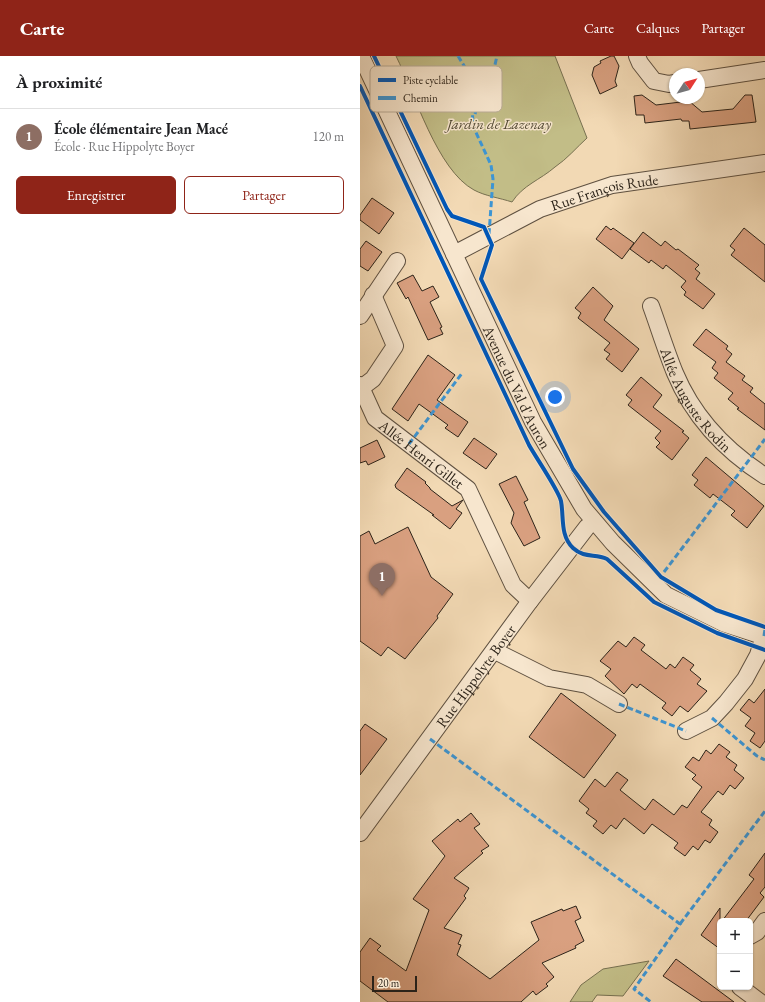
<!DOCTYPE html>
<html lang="fr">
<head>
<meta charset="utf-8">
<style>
  body { margin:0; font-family:"EB Garamond",serif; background:#f2f2f2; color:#202124 }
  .controls { position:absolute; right:12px; bottom:12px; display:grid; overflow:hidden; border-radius:6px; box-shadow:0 1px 3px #0004 }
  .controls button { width:36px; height:36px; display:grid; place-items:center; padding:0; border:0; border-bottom:1px solid #e0e0e0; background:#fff; color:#202124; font:20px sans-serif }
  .compass { position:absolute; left:309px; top:12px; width:36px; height:36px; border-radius:50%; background:#fff; box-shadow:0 1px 3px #0004; rotate:54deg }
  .scale { position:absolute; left:12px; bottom:10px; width:45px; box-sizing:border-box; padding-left:4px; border:2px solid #2c2319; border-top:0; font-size:11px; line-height:14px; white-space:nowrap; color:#2c2319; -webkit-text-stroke:3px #f7e6ce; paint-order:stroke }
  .you { position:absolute; left:195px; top:341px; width:14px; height:14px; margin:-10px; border:3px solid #fff; border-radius:50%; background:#1a73e8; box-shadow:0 0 0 6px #1a73e833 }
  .badge { display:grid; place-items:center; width:26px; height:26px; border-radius:50%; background:#8f2418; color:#fff; font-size:13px; font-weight:700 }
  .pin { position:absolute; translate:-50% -33px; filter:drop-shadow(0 1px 2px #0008) }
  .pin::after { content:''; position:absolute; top:21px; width:14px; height:12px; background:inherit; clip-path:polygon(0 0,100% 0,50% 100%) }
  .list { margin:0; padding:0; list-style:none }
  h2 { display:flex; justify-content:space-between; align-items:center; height:52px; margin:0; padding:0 16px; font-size:17px }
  h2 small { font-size:13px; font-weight:400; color:#757577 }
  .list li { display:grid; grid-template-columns:26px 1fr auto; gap:12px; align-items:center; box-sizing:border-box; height:56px; padding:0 16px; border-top:1px solid #e0e0e0 }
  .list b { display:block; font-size:15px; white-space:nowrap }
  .list p { margin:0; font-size:13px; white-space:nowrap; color:#757577 }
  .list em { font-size:13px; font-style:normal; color:#757577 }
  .actions { display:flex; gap:8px; padding:12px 16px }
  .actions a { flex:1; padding:9px 0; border:1px solid #8f2418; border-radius:6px; text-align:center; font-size:14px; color:#8f2418 }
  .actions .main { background:#8f2418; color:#fff }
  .map { position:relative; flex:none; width:405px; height:946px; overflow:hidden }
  header { display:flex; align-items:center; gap:24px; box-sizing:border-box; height:56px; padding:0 20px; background:#8f2418; color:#fff }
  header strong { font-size:19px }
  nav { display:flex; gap:22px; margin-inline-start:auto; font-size:14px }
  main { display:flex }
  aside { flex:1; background:#fff }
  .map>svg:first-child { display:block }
  .green { fill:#c2bd87; stroke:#777050 }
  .building { fill:#d9a080; stroke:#2c2319 }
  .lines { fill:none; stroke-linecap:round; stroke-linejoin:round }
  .street-casing { stroke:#5e5040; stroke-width:18 }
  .street { stroke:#f7e6ce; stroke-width:16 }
  .quiet { stroke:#3c95d4; stroke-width:3; stroke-dasharray:6 3; stroke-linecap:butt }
  .cycleway-casing { stroke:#f7e6ce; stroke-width:6 }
  .cycleway { stroke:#0057b8; stroke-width:4 }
  .labels { text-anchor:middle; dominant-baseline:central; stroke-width:3; stroke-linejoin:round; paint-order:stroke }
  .park-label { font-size:15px; font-style:italic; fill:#524a34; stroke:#f7e6ce }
  .street-label { font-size:15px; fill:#2c2319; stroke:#f7e6ce }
  .key { fill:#f7e6ce; stroke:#baac98; stroke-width:1 }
  .key-label { font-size:11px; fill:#2c2319 }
</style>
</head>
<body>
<header>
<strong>Carte</strong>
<nav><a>Carte</a><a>Calques</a><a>Partager</a></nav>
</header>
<main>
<aside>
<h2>À proximité<small></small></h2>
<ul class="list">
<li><span class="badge" style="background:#8d6e63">1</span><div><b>École élémentaire Jean Macé</b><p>École · Rue Hippolyte Boyer</p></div><em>120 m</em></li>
</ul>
<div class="actions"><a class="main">Enregistrer</a><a>Partager</a></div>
</aside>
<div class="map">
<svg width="405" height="946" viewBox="0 0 405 946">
  <rect width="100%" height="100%" fill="#f2d9b4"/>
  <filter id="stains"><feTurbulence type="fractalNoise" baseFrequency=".005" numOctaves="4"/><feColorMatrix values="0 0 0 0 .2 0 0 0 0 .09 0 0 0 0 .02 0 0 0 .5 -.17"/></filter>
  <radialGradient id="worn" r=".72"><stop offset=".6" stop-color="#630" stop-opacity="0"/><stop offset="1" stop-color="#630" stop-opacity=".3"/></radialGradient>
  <g class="green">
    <path d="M36,0H195L227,82C217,91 207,103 195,111C180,124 163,129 152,146C140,142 125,140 114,134C77,114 55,38 36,0Z"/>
    <polygon points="289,905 263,940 237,939 232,946 210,946 221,929 243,913"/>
  </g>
  <g class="building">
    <polygon points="251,0 254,0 259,10 255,25 257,30 240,38 232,19 234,11 241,7 240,5"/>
    <polygon points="282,39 296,49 329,45 342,56 373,53 385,39 392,39 396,66 330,73 329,65 322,65 321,63 285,67 284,59 276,59 274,40"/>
    <polygon points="12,142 34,157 19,178 0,164 0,159"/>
    <polygon points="246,170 251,174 253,172 274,187 262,203 236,183"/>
    <polygon points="384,172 405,189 405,226 371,199 375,194 370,190"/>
    <polygon points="283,176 301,190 305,185 316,194 318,193 339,209 335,213 340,217 336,223 355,238 343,253 324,239 326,236 321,231 326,225 306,209 303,213 291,204 289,207 270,193"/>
    <polygon points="6,185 22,196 8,215 0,210 0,193"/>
    <polygon points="53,219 62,235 73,230 79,241 70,246 82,271 80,272 83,278 68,284 48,241 46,243 37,227"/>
    <polygon points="233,231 253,250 244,264 279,293 262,316 246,303 250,298 244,294 250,287 218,262 221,257 215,252"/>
    <polygon points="346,273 368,290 366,293 372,298 366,306 385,320 382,324 393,332 390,336 405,348 405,374 377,353 379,352 368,343 373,337 354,322 358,317 352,312 356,306 333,289"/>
    <polygon points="68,299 95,319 77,344 108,366 98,381 85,372 88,369 59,348 48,365 32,353"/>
    <polygon points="281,321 302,339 293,351 324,375 322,376 329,382 312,404 296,391 300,387 295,382 301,375 268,349 272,344 266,339"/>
    <polygon points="114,382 137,398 126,413 103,397"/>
    <polygon points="17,384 25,401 8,409 6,405 0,407 0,392"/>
    <polygon points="346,401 404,450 387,472 371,459 375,455 353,438 350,442 334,429 338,424 332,419"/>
    <polygon points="47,412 66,426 65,427 70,432 70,433 92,450 103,444 96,453 102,457 90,473 72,459 74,459 36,432 35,429"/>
    <polygon points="156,420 168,444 164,446 180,482 164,490 151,467 154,457 139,428"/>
    <polygon points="48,471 71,521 93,538 77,560 78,562 45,603 28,591 21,600 0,585 0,480 9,475 15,488"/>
    <polygon points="274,581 285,589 281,594 306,613 310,608 315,612 323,601 334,609 330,614 341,623 337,628 347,635 328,656 320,650 312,660 302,652 306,647 280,628 277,632 272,628 264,638 245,620 251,613 240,605 258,585 266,591"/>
    <polygon points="405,633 405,685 400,692 390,685 395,677 385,670 391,662 380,654 389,643 394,647"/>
    <polygon points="201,637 256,679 224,722 169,681"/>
    <polygon points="5,668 27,683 0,719 0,675"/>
    <polygon points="359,688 370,696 366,701 377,709 374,714 384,722 375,733 370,729 363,739 358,735 341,756 352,764 349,769 358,776 350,787 345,784 338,794 333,790 325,800 314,792 318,787 292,768 284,778 264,762 256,773 251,769 243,778 233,770 237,765 226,757 229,753 219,745 235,723 245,731 257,716 268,724 260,734 285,754 293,743 314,759 322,749 327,752 342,731 332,723 336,719 325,711 333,701 339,705 346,694 351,698"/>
    <polygon points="111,757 120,768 114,772 129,790 121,795 123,797 94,822 109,832 104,840 106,842 84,872 102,879 98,888 101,889 97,899 130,923 179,884 171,866 202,853 203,855 216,850 221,862 215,865 224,885 215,890 216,892 182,907 194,921 186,928 188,930 176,939 173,935 161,946 28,946 0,925 0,896 10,882 21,890 17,894 46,915 69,854 53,843 85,800 72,785 98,763 100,766"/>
    <polygon points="405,797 405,831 400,837 404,841 386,865 362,865 394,823 389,819"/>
    <polygon points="360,852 360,893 341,879"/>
    <polygon points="316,903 339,920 374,946 342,946 303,920"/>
  </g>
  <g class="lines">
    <g class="street-casing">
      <g id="street">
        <path id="s1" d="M1,0L173,366L224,453L253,487L306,539L365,568L405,581"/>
        <polyline points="277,0 280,7 294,25 309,28 315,27"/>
        <polyline points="339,24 405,14"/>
        <path id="s2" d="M94,198L180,153L252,129L405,107"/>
        <path id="s3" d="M291,250C299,272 306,295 315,317C333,360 366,395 405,420"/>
        <polyline points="0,260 37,205"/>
        <path id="s4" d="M0,329L15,362L108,433L153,529L170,545"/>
        <polyline points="1,332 13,323 35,290 13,239"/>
        <polyline points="135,595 189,622 227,629 259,648"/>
        <polyline points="326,675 352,662 366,647 385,623 398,599 404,580"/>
        <path id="s5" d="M0,777L170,545L227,471L234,466"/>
        <polyline points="390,880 397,876 405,865"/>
        <polyline points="380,931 400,946"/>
      </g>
    </g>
    <use href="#street" class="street"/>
    <g class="quiet">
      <polyline points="98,0 111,21 113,70 131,109 133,123 129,178"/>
      <polyline points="115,58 123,29 134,13 137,0"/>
      <polyline points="49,388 103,316"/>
      <polyline points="304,516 405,383"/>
      <polyline points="404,580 405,573"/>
      <polyline points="259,648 326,675"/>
      <polyline points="352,662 397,700 405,704"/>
      <polyline points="70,683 320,868 274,933 291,946"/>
      <polyline points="320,868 405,755"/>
    </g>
    <g class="cycleway-casing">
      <g id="cycleway">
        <polyline points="14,0 87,153 92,160 124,171 132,189 121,223 213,413 244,456 301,521 356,554 405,571"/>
        <path d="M0,30L169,389C175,400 199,435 201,445C204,461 200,480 213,492C225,503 235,497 247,503L294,546L357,577L405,594"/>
      </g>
    </g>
    <use href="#cycleway" class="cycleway"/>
  </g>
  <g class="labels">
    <g class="park-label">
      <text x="139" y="67">Jardin de Lazenay</text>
    </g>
    <g class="street-label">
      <text stroke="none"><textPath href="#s2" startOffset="164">Rue François Rude</textPath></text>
      <text stroke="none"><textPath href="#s1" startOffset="366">Avenue du Val d'Auron</textPath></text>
      <text stroke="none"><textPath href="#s3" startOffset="105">Allée Auguste Rodin</textPath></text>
      <text stroke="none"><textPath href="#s4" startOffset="95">Allée Henri Gillet</textPath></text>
      <text stroke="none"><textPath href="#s5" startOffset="195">Rue Hippolyte Boyer</textPath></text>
    </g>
  </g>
  <rect x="10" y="10" width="132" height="46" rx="6" class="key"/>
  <rect x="18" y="22" width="18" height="4" fill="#0057b8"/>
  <rect x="18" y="40" width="18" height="4" fill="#3c95d4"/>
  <g class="key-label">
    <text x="43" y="28">Piste cyclable</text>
    <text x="43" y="46">Chemin</text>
  </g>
  <rect width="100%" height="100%" filter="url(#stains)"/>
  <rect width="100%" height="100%" fill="url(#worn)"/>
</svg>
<div class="controls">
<button>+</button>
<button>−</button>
</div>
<svg class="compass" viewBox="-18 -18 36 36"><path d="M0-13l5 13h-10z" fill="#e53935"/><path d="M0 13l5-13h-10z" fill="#757577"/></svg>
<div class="scale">20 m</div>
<div class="you"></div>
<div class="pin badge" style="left:22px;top:540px;background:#8d6e63">1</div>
</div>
</main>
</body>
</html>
